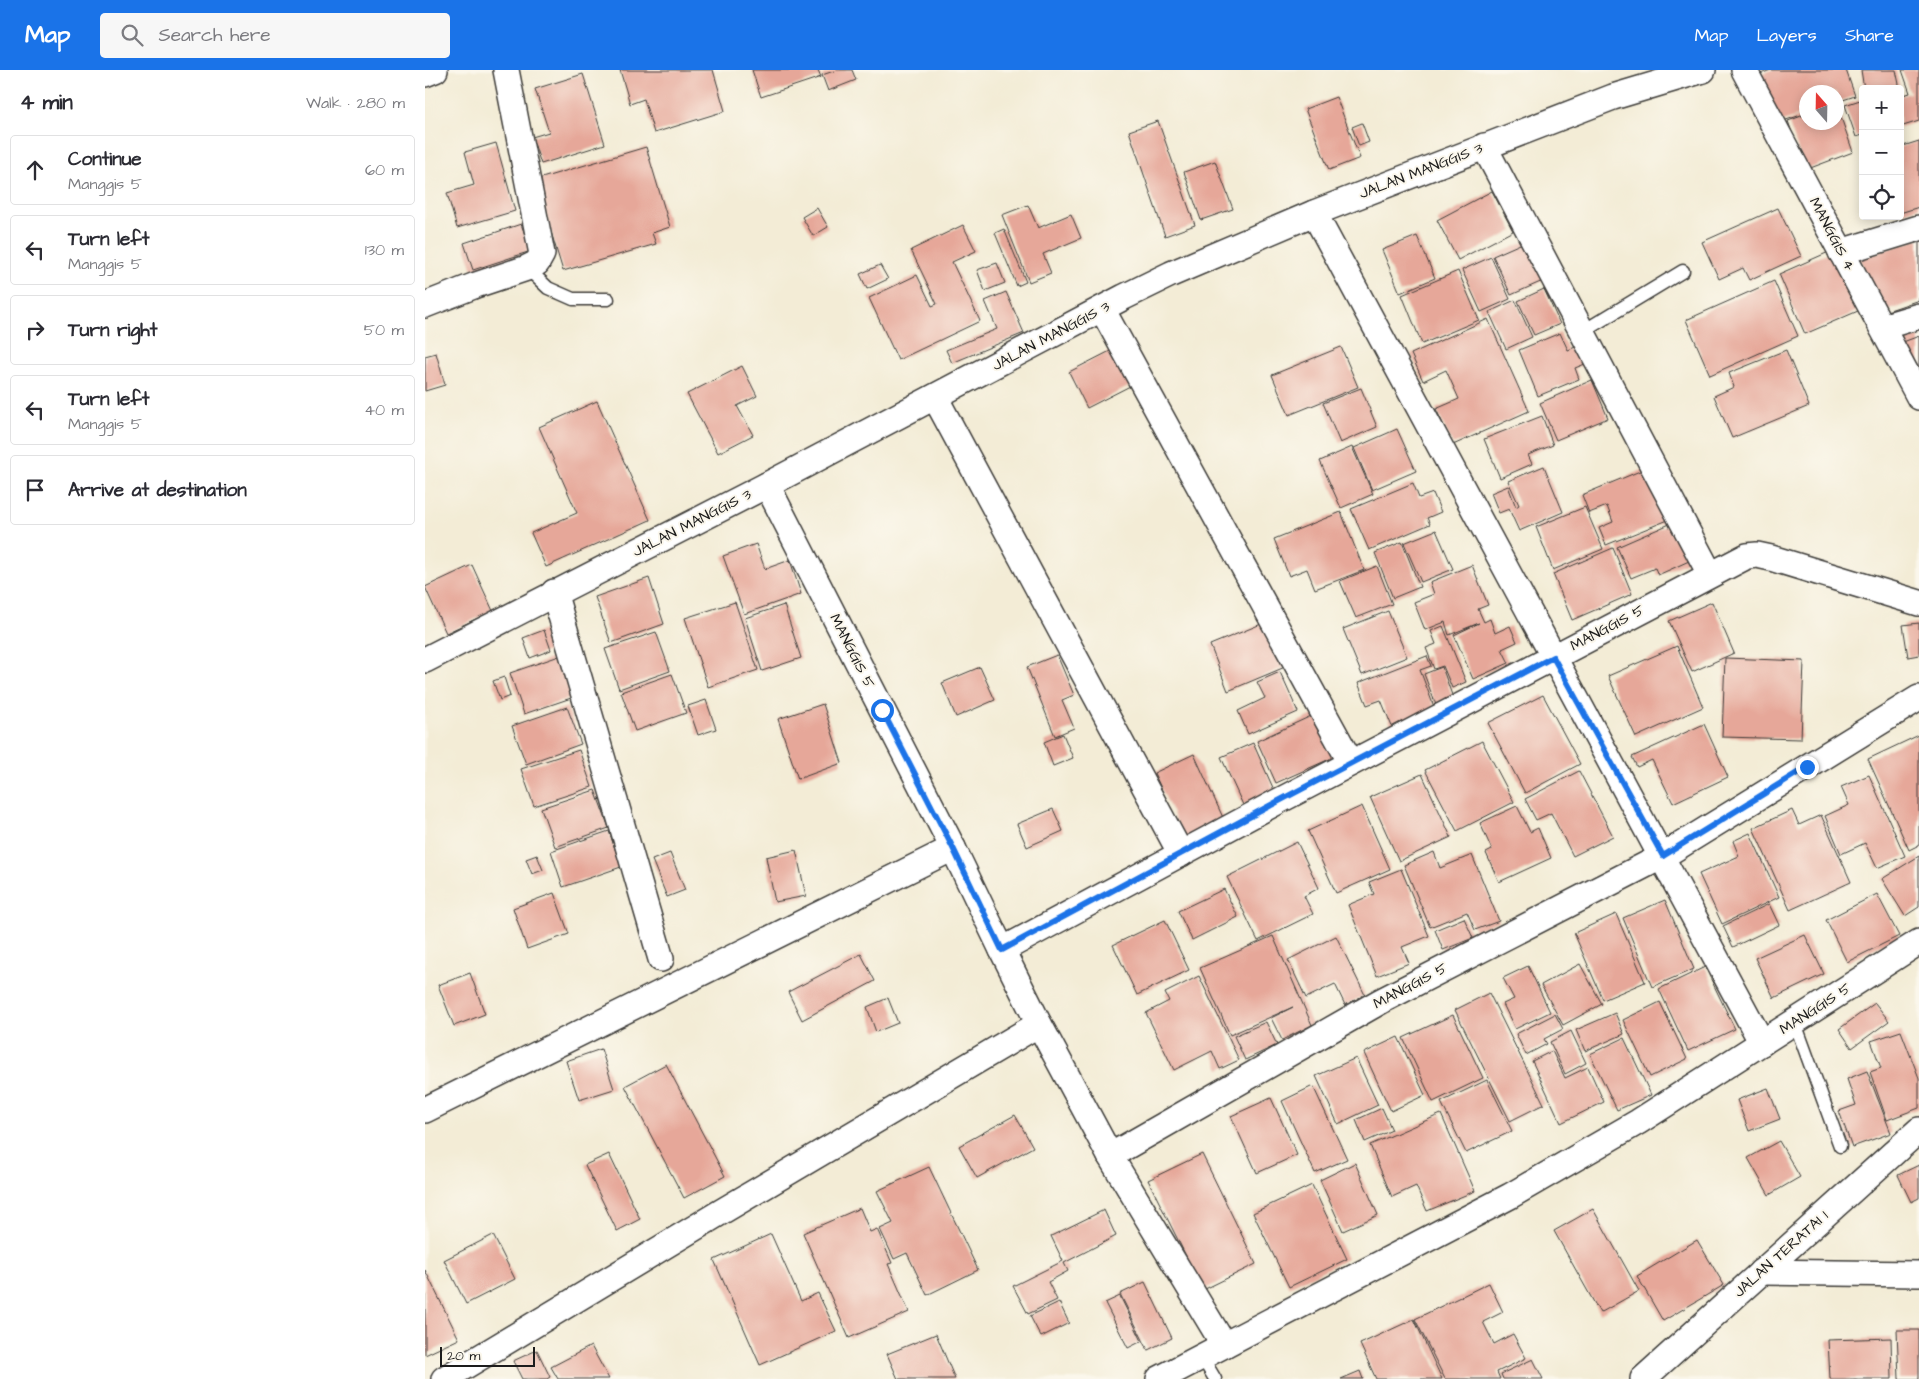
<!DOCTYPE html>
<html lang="en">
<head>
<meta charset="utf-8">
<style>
  body { margin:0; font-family:"Architects Daughter",sans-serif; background:#f7f7f7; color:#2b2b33 }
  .controls { position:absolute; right:15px; top:15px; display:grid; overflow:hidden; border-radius:5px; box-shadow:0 2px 12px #0003 }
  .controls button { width:45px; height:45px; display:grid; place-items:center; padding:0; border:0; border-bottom:1px solid #e1e1e2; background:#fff; color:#2b2b33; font:25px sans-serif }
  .compass { position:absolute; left:1374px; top:15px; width:45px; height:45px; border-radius:50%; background:#fff; box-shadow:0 2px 12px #0003; rotate:340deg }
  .scale { position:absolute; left:15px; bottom:12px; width:95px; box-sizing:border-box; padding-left:5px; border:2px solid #1c1c1c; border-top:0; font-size:14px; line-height:18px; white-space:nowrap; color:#1c1c1c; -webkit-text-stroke:4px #fbf7ec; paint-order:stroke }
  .stop { position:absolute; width:15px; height:15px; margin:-11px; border:4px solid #1a73e8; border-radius:50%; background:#fff }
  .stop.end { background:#1a73e8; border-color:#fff; box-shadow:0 1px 5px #0008 }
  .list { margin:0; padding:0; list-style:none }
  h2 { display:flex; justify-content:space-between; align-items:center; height:65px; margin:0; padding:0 20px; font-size:21px }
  h2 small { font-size:16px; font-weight:400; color:#7c7c81 }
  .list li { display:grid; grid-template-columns:32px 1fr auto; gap:15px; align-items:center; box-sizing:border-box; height:70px; margin:0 10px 10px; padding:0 10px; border:1px solid #e1e1e2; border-radius:5px }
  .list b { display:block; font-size:19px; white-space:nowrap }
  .list p { margin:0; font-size:16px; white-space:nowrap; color:#7c7c81 }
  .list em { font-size:16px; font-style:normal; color:#7c7c81 }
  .icon { flex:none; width:28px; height:28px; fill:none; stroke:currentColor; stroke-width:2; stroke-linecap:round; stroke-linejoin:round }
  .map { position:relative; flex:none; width:1494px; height:1309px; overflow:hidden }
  header { display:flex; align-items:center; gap:30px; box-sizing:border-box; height:70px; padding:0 25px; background:#1a73e8; color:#fff }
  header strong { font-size:24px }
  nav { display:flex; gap:28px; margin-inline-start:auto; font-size:18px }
  .search { width:350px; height:45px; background:#f7f7f7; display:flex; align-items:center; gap:12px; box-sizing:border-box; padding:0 18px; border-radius:5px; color:#7c7c81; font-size:19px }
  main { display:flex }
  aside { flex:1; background:#fff }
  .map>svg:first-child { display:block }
  .building { fill:#e6a799 }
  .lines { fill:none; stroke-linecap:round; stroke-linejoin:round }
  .service-casing { stroke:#3c3b38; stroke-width:15 }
  .minor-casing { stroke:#3c3b38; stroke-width:28 }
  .service { stroke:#fff; stroke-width:12 }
  .minor { stroke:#fff; stroke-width:25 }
  .route { stroke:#1a73e8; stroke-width:6 }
  .labels { text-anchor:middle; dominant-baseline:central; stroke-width:4; stroke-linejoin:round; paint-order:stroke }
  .street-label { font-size:15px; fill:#1c1c1c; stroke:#fbf7ec }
</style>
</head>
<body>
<header>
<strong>Map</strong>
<div class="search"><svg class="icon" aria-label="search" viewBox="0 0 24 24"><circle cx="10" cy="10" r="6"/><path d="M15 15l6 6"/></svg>Search here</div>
<nav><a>Map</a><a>Layers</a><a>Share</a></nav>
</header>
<main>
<aside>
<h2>4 min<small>Walk · 280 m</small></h2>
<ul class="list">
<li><svg class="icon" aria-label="ahead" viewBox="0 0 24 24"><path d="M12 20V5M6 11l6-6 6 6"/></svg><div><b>Continue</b><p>Manggis 5</p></div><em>60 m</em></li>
<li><svg class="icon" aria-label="left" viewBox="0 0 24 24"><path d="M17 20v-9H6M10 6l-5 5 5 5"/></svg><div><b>Turn left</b><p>Manggis 5</p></div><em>130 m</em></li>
<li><svg class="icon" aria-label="right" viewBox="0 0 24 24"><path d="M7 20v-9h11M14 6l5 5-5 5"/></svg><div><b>Turn right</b></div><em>50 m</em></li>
<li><svg class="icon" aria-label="left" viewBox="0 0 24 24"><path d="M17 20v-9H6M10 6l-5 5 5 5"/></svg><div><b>Turn left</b><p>Manggis 5</p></div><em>40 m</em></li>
<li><svg class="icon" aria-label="arrive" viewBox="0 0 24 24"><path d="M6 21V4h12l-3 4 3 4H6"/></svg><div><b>Arrive at destination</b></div></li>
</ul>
</aside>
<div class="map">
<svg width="1494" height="1309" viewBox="0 0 1494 1309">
  <rect width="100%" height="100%" fill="#fbf7ec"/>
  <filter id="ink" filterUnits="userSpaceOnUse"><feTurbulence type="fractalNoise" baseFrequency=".02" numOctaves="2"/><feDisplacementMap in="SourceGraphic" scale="10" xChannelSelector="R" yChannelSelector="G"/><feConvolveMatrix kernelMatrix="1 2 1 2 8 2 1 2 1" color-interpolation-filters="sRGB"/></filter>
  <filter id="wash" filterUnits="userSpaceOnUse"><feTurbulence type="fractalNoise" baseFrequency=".0096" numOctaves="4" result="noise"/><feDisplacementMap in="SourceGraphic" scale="20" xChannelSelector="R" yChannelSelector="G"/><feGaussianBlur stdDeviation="1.12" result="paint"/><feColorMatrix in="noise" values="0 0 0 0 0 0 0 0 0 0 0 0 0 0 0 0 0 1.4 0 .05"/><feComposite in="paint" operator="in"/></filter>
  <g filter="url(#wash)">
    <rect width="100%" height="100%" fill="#f3ecd6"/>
    <g id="blocks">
      <g class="building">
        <polygon points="195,0 288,0 300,41 229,63 219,29 205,34"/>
        <polygon points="327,0 393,0 396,7 336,27"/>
        <polygon points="412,0 427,0 431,10 403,21 397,5"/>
        <polygon points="1346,0 1421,0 1430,26 1412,32 1412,22 1382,22 1382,43 1352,53 1335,4"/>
        <polygon points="1436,0 1471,0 1475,19 1439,19"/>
        <polygon points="1477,0 1494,0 1494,51 1475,57 1475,26 1485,23"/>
        <polygon points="158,4 180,74 116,94 107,67 124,62 110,19"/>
        <polygon points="911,27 935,88 904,100 880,39"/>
        <polygon points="1438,29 1438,65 1431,67 1420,35"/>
        <polygon points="1412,36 1428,82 1380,100 1363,51 1382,44 1382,52 1412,52"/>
        <polygon points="733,51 770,155 740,166 704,61"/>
        <polygon points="937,53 944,72 934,76 927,57"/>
        <polygon points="1494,71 1494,137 1475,143 1475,77"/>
        <polygon points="71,73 90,141 32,158 22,123 49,115 40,82"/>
        <polygon points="221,77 245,157 227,163 231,174 138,201 110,110"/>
        <polygon points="790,91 808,139 776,150 759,102"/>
        <polygon points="1067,121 1088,161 1033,190 1012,150"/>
        <polygon points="603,135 613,158 646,144 656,168 618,184 626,203 604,212 577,145"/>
        <polygon points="392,138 403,157 388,166 377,147"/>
        <polygon points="1353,138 1376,186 1324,210 1318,198 1294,209 1277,172"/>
        <polygon points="96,154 106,181 48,200 39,173"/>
        <polygon points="538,155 551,181 527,192 555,251 473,290 444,228 492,205 507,236 512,234 486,180"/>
        <polygon points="579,159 601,212 592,216 570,163"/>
        <polygon points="992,166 1010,208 975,223 957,180"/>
        <polygon points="1494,169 1494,230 1453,244 1435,188"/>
        <polygon points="1102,171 1120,210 1086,225 1068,186"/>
        <polygon points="1406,181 1433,241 1380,264 1354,204"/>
        <polygon points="1066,187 1085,229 1056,242 1037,200"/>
        <polygon points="572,193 580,213 560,221 552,200"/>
        <polygon points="455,195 463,209 442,219 435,204"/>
        <polygon points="1033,201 1054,250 997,274 977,225"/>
        <polygon points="1349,211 1373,266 1285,305 1261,250"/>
        <polygon points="1119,219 1135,254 1109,265 1093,231"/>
        <polygon points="581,222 599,263 527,293 521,280 572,259 560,231"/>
        <polygon points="1090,230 1107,267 1081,279 1064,242"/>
        <polygon points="1063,249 1104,341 1028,375 1011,339 1034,329 1021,300 998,311 986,284"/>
        <polygon points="1135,263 1143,280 1158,274 1165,292 1150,298 1154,309 1113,326 1094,280"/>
        <polygon points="1494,266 1494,316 1478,272"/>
        <polygon points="916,277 933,317 864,345 847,305"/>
        <polygon points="691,278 709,314 662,338 644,302"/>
        <polygon points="1361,280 1384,336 1307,368 1289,326 1309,317 1304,303"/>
        <polygon points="11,283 20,315 0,321 0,286"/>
        <polygon points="317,296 332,326 312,336 328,365 293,383 262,324"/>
        <polygon points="1167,310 1183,348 1131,370 1115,333"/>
        <polygon points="936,318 952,357 915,373 898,333"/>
        <polygon points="172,331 225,450 121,497 106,463 152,443 114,357"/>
        <polygon points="1117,346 1128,375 1103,385 1107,394 1075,408 1059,369"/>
        <polygon points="972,359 991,401 947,420 929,378"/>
        <polygon points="927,377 948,424 916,438 895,391"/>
        <polygon points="1119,396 1138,442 1094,461 1084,439 1074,443 1066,423 1083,416 1091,437 1094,435 1083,411"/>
        <polygon points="1227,396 1248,448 1181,475 1174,458 1188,452 1182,436 1164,443 1157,425"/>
        <polygon points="988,413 994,428 1008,423 1016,442 1002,448 1005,454 944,480 926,439"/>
        <polygon points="1160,437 1178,479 1128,500 1111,457"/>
        <polygon points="916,442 939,500 890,519 882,499 864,506 849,469"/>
        <polygon points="1247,453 1264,491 1233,505 1230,498 1206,508 1192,477"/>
        <polygon points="1011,460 1028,499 996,512 979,473"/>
        <polygon points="977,472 995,517 968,528 950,483"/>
        <polygon points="331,474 340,499 365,490 376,524 319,544 298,486"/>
        <polygon points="1188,478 1207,524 1147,550 1128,504"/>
        <polygon points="47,495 68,541 21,563 0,517"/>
        <polygon points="1047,495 1063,535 1053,539 1059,552 1065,549 1070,563 1085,556 1092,572 1077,579 1084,593 1048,609 1029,565 1054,553 1024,565 1020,552 1000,560 989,532 1009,524 1005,512"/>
        <polygon points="952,496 967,534 931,548 915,511"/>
        <polygon points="224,508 239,554 186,573 170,527"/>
        <polygon points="310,532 333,600 283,617 260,548"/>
        <polygon points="1287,532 1309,583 1267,602 1244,551"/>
        <polygon points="359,535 376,588 337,601 320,548"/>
        <polygon points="963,541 982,587 937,605 918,559"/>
        <polygon points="841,552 860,597 803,621 785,575"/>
        <polygon points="1494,553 1494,585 1483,587 1478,555"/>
        <polygon points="1018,556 1041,612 1027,618 1018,596 1009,599 1001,578 1011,574 1006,561"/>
        <polygon points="119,560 126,580 105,588 98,568"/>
        <polygon points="231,562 245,601 194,619 180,579"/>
        <polygon points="1252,576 1278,637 1211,667 1183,606"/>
        <polygon points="140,584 155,625 99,644 85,603"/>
        <polygon points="632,585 649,625 637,630 649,658 630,666 602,597"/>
        <polygon points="1002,586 1006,596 995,600 1011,642 968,659 956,630 942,635 933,613"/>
        <polygon points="1300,588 1379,591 1376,669 1297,667"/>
        <polygon points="555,597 570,630 531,647 517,613"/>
        <polygon points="1017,597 1028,628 1011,635 999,604"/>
        <polygon points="855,602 873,642 823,664 813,641 840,628 832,612"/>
        <polygon points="247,604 261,643 210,661 196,622"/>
        <polygon points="79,607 85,626 75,630 68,611"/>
        <polygon points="1118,625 1155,694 1100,723 1063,653"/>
        <polygon points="281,630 291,659 273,665 263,636"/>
        <polygon points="398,634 417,693 373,709 353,649"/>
        <polygon points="142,637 156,674 101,694 87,656"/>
        <polygon points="897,641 916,684 851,713 832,671"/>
        <polygon points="1279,654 1303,707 1248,733 1227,690 1212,697 1207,687"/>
        <polygon points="638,664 648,688 628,696 619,672"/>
        <polygon points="1494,665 1494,775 1484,780 1443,689"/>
        <polygon points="1057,671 1089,732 1032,761 1000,700"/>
        <polygon points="828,673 849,720 818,735 796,687"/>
        <polygon points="154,680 167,717 109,736 96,699"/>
        <polygon points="769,684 800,752 760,770 729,703"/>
        <polygon points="1154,701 1188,766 1148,786 1126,743 1111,750 1100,729"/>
        <polygon points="997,704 1026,767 974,791 945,727"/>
        <polygon points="1444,705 1480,786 1452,798 1440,773 1416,784 1400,746 1424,735 1416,717"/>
        <polygon points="170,720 184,758 130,777 116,738"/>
        <polygon points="937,736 965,799 911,823 883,761"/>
        <polygon points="1092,736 1105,762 1113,758 1126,788 1074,812 1061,783 1067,780 1055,753"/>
        <polygon points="628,739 638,761 602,777 592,754"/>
        <polygon points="1367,740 1374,755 1396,745 1426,812 1365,840 1328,758"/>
        <polygon points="184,761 196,797 138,817 126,781"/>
        <polygon points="1325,763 1354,827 1297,854 1274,804 1314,786 1308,771"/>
        <polygon points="872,772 894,818 879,826 888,844 833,871 802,807"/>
        <polygon points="371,780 381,826 350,832 341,787"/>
        <polygon points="1009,782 1015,798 1047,785 1074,851 1050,860 1042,842 1005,857 979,795"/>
        <polygon points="245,783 260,820 242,827 227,790"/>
        <polygon points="112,785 118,800 107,804 101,789"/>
        <polygon points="1494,786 1494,837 1480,846 1457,809"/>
        <polygon points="976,799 1004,866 977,877 984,893 952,906 923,835 949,824 944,812"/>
        <polygon points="799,819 813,847 767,870 753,841"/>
        <polygon points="129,823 144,864 102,879 88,838"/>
        <polygon points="1452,824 1474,866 1422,892 1401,850"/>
        <polygon points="1240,830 1269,899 1227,917 1198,848"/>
        <polygon points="1344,834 1354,855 1308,877 1298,856"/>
        <polygon points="1191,844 1220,912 1178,930 1149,863"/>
        <polygon points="1039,848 1048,868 1018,880 1010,860"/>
        <polygon points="740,850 764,900 712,925 688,875"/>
        <polygon points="1380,865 1399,904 1349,928 1330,888"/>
        <polygon points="848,866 887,955 857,970 846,948 868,937 805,965 775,898"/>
        <polygon points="911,866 940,925 920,935 910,914 881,928 863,890"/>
        <polygon points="436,884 450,911 377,950 363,922"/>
        <polygon points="1155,894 1177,934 1138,955 1116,915"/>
        <polygon points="1103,896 1125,942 1090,959 1078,934 1089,929 1078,908"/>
        <polygon points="1280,897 1310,959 1263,981 1234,919"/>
        <polygon points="45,903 60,944 29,956 13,915"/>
        <polygon points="774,906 814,990 795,999 787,981 749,1000 721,943 744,931 740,923"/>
        <polygon points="1064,923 1119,1034 1085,1051 1030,940"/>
        <polygon points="463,928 473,953 451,962 442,937"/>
        <polygon points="1235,932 1262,989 1225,1007 1198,950"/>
        <polygon points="1450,933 1464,951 1427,978 1414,959"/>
        <polygon points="1190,943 1199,964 1160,981 1151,960"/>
        <polygon points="1130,944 1138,959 1119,969 1122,974 1101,985 1091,964"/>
        <polygon points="1028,945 1058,1008 1008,1032 978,968"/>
        <polygon points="841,952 852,975 820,990 809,966"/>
        <polygon points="1146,961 1161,993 1140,1004 1125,972"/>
        <polygon points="1476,961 1494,1008 1494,1038 1462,1050 1445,1002 1456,998 1446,971"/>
        <polygon points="973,967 1000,1025 966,1041 939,983"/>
        <polygon points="1199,968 1226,1025 1192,1040 1165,984"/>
        <polygon points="176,979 189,1019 154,1030 141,991"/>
        <polygon points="1127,981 1140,1008 1163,997 1179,1032 1136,1053 1107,991"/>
        <polygon points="931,988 953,1035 913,1054 891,1006"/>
        <polygon points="241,994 300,1106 259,1128 200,1016"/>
        <polygon points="1442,1001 1466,1063 1427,1077 1414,1041 1431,1035 1422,1009"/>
        <polygon points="1062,1010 1087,1061 1041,1083 1016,1032"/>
        <polygon points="888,1016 922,1089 890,1103 857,1031"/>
        <polygon points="1343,1018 1355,1049 1324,1061 1312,1030"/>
        <polygon points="846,1028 872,1085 832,1103 806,1046"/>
        <polygon points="957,1038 967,1060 940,1072 931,1050"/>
        <polygon points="1016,1044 1050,1121 1002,1141 991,1116 967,1127 945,1075"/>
        <polygon points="590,1045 608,1077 552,1108 534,1076"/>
        <polygon points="1354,1071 1375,1107 1344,1125 1323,1088"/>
        <polygon points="184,1084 215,1149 192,1161 160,1095"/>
        <polygon points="777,1084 831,1194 778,1220 723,1110"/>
        <polygon points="930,1093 953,1145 918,1161 895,1110"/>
        <polygon points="1494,1095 1494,1128 1486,1132 1473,1105"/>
        <polygon points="504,1097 553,1200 502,1225 482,1183 469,1189 455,1159 468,1153 452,1121"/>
        <polygon points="887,1115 922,1189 864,1217 828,1143"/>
        <polygon points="435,1138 445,1162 452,1159 467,1193 463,1194 484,1242 424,1268 378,1163"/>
        <polygon points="1168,1139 1214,1221 1175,1243 1129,1161"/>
        <polygon points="679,1140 691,1166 639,1193 643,1201 623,1212 632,1230 603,1244 588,1216 638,1191 626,1166"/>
        <polygon points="346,1164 376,1231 393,1223 411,1261 335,1295 289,1190"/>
        <polygon points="68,1165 90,1209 41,1234 19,1190"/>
        <polygon points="1272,1170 1299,1215 1238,1251 1212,1206"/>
        <polygon points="0,1200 34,1269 0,1285"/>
        <polygon points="720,1212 747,1268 723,1280 695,1224"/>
        <polygon points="1064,1213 1078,1242 1058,1252 1069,1274 1088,1264 1101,1288 1072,1302 1075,1309 1020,1309 990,1249"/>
        <polygon points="695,1226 717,1271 703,1278 680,1233"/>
        <polygon points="634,1232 644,1253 616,1267 605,1246"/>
        <polygon points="989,1249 1017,1309 951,1309 935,1274"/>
        <polygon points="1472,1260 1494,1260 1494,1309 1474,1309"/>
        <polygon points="511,1264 530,1309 473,1309 462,1284"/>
        <polygon points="1466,1268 1467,1309 1405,1309 1403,1270"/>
        <polygon points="166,1276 184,1309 133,1309 126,1297"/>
        <polygon points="112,1280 125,1307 122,1309 97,1309 88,1291"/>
        <polygon points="1108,1289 1118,1309 1078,1309 1076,1304"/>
        <polygon points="935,1301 938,1309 916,1309"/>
      </g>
    </g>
  </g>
  <g filter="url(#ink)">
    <use href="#blocks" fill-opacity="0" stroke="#3c3b38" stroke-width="1"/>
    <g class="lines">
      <g class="service-casing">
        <g id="service">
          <polyline points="102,198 123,218 148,229 183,229"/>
          <polyline points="1157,262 1258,201"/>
          <polyline points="1370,953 1415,1076"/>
          <polyline points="777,1287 790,1309"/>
        </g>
      </g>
      <g class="minor-casing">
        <g id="minor">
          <polyline points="1319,0 1494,327"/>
          <polyline points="0,4 10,0"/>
          <polyline points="1059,76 1285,504"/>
          <polyline points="889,143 1337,973"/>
          <polyline points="1416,182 1494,158"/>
          <polyline points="0,235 51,215 102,198 112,193 117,184 81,0"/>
          <polyline points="677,239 926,693"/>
          <polyline points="1457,257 1494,246"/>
          <polyline points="510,327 756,784"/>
          <polyline points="342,415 528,778 577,880 850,733 1322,486 1332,485 1346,488 1494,533"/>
          <polyline points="129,522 236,889"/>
          <polyline points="0,590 342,415 699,227 746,204 889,143 1188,27 1278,0"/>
          <polyline points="577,880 614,954 685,1086 799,1275"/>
          <polyline points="0,1040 528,778"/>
          <polyline points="685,1086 956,931 1238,786 1494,628"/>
          <polyline points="1336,1202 1494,1204"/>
          <polyline points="19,1309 296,1142 614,954"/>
          <polyline points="734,1309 1085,1126 1213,1052 1494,872"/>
          <polyline points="1218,1309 1494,1060"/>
        </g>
      </g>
      <use href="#service" class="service"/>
      <use href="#minor" class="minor"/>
    </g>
  </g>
  <g class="lines" filter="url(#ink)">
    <polyline class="route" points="457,640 528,778 577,880 850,733 1128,587 1238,786 1382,697"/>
  </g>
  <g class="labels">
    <g class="street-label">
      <text transform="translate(996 101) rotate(-21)">JALAN MANGGIS 3</text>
      <text transform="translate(1407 164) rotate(62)">MANGGIS 4</text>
      <text transform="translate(626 266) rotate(-28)">JALAN MANGGIS 3</text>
      <text transform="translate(267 453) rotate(-27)">JALAN MANGGIS 3</text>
      <text transform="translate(1182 558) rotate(-28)">MANGGIS 5</text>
      <text transform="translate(427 581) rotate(63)">MANGGIS 5</text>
      <text transform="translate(985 916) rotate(-28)">MANGGIS 5</text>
      <text transform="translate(1390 939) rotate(-33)">MANGGIS 5</text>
      <text transform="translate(1356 1184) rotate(-42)">JALAN TERATAI 1</text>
    </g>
  </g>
</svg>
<div class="controls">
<button>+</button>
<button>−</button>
<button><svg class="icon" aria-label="locate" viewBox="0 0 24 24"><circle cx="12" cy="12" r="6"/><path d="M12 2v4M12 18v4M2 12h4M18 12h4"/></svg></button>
</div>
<svg class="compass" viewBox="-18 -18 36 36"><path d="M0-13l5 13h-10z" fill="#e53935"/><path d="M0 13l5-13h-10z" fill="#7c7c81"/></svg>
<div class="scale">20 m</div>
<div class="stop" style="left:457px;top:640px"></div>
<div class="stop end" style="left:1382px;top:697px"></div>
</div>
</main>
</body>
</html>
